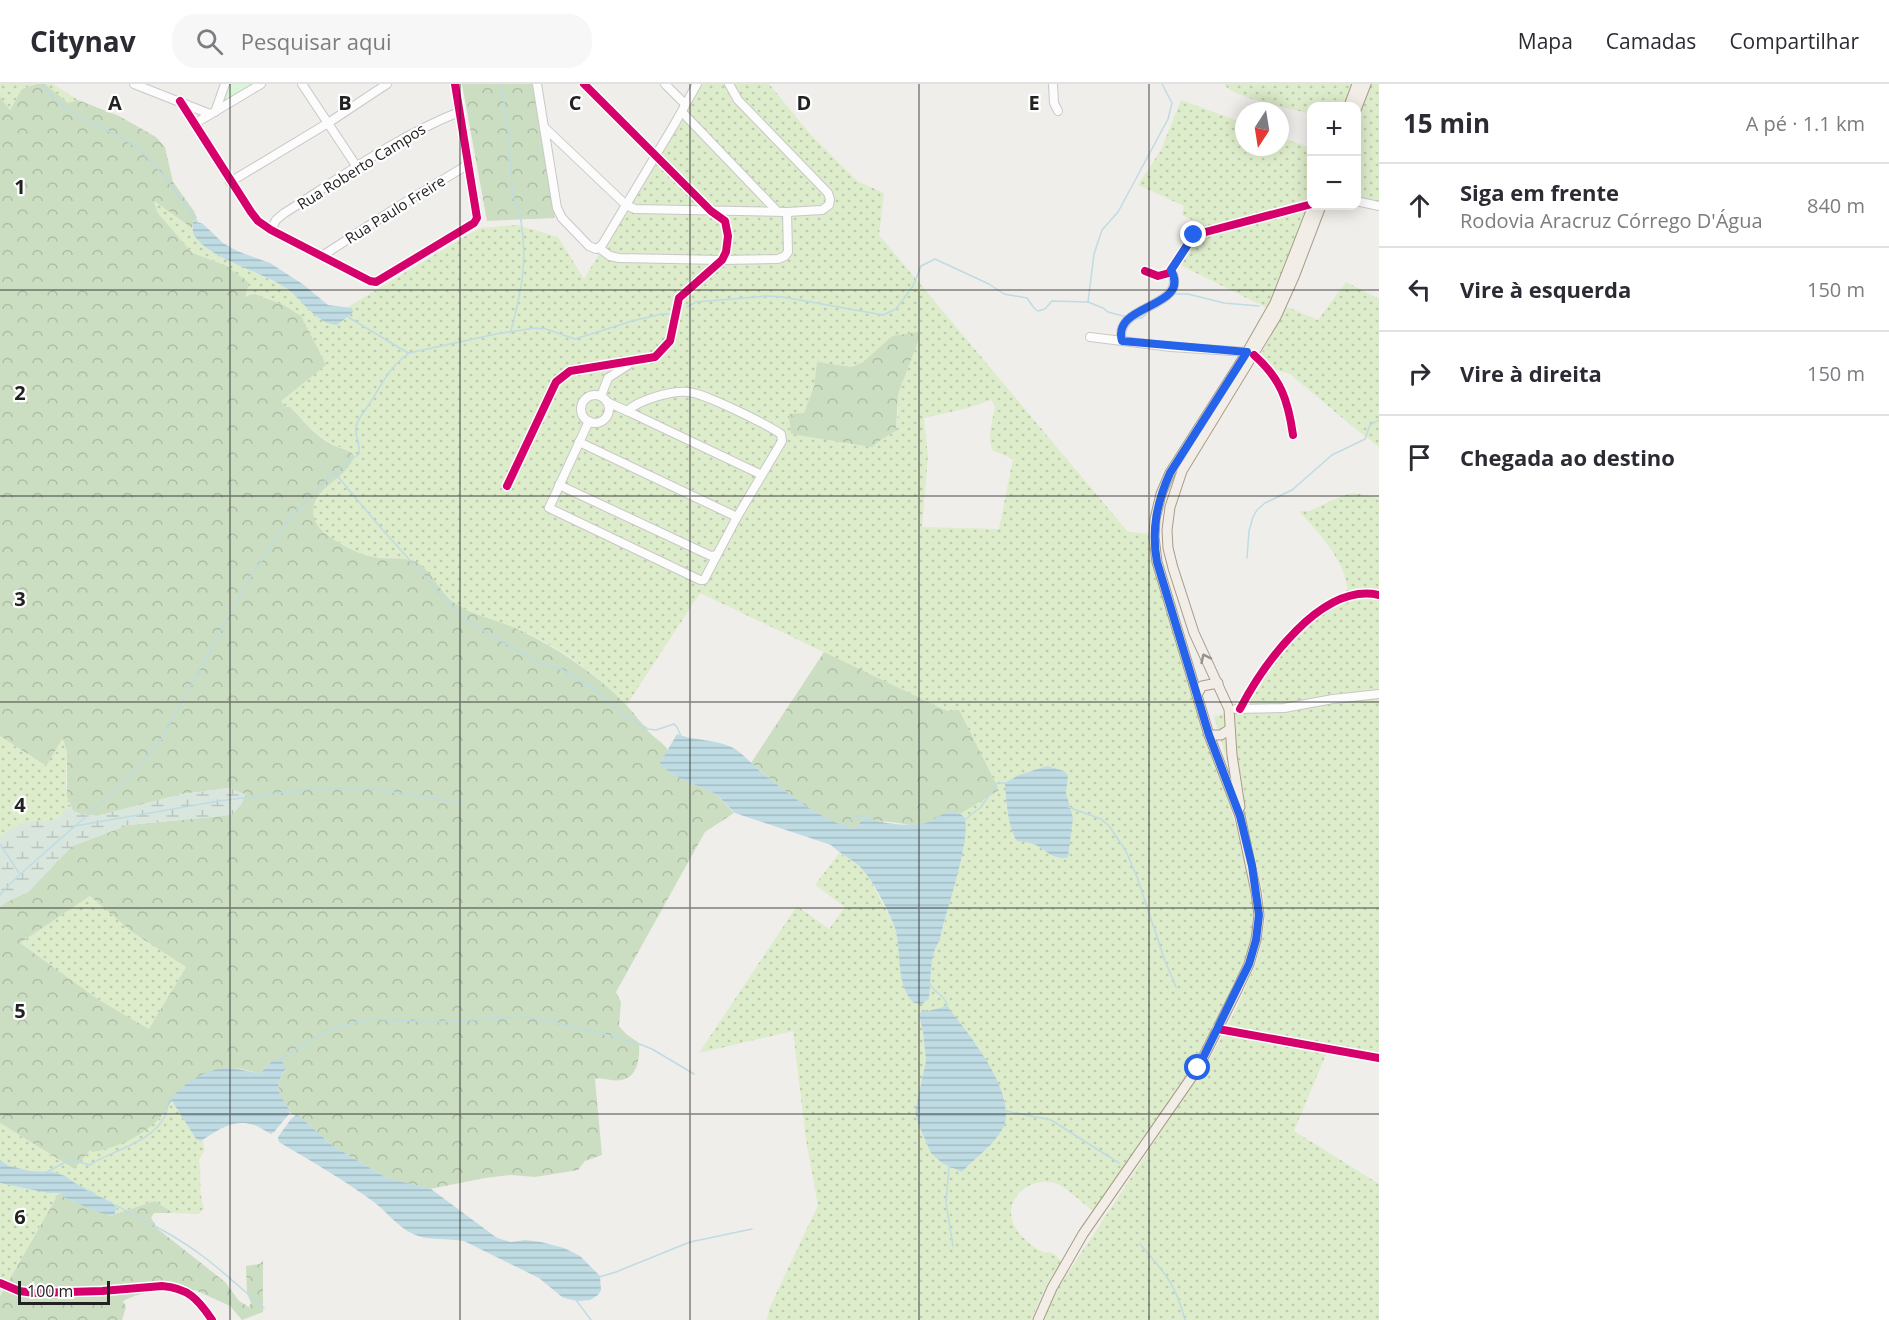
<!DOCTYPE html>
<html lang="pt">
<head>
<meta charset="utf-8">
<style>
  body { margin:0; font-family:"Open Sans",sans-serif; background:#f7f7f7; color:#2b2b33 }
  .controls { position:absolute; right:18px; top:18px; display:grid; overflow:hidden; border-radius:12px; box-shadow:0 3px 15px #0003 }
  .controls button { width:54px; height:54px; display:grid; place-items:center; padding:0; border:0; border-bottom:2px solid #e1e1e2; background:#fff; color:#2b2b33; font:30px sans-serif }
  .compass { position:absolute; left:1235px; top:18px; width:54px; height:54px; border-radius:50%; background:#fff; box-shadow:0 3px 15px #0003; rotate:192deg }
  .scale { position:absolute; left:18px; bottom:15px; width:92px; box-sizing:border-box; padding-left:6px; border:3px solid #222; border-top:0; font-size:16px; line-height:21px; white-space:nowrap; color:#222; -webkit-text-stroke:4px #fff; paint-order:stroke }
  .stop { position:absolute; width:18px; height:18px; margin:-14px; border:4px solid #2563eb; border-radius:50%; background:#fff }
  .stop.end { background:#2563eb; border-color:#fff; box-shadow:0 2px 6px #0008 }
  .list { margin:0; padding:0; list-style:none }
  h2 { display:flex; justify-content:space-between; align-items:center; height:78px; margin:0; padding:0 24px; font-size:26px }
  h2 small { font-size:20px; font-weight:400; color:#7c7c81 }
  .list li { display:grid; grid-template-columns:39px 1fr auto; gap:18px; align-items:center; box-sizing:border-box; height:84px; padding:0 24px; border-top:2px solid #e1e1e2 }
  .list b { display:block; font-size:22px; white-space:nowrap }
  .list p { margin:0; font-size:20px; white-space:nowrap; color:#7c7c81 }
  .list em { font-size:20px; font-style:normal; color:#7c7c81 }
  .icon { flex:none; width:33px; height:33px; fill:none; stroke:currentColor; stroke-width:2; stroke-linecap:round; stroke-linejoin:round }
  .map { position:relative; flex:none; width:1379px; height:1236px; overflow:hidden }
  header { display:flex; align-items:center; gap:36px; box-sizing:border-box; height:84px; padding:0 30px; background:#fff; border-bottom:2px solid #e1e1e2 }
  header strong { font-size:28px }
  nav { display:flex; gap:33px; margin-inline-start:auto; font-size:21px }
  .search { width:420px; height:54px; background:#f7f7f7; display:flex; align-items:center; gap:15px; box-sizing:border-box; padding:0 21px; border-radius:24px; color:#7c7c81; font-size:22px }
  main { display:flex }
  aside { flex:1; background:#fff }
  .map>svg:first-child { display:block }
  .grass { fill:url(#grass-dots); fill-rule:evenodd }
  .forest { fill:url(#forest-crowns); fill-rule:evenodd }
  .wetland { fill:url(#wetland-marsh) }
  .park { fill:url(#park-crowns) }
  .water { fill:url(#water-rules) }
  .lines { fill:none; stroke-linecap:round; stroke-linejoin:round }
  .stream { stroke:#bfdbe3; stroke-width:1.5 }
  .minor-casing { stroke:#c9c8c7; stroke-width:10 }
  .major-casing { stroke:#a79c86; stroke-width:11 }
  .minor { stroke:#fdfcfc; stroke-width:8 }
  .major { stroke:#f3ede7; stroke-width:9 }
  .cycleway-casing { stroke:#fff; stroke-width:11 }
  .cycleway { stroke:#d6006c; stroke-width:8 }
  .oneway { stroke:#95928e }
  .route { stroke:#2563eb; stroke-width:8 }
  .grid { fill:none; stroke:#222; stroke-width:1.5; stroke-opacity:0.55 }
  .labels { text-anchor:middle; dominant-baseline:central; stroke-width:4.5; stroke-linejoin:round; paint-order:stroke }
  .street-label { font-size:15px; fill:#222; stroke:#fff }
  .grid-label { font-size:20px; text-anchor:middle; font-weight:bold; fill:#222; stroke:#fff; stroke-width:4.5; stroke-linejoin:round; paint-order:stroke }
</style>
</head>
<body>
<header>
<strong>Citynav</strong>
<div class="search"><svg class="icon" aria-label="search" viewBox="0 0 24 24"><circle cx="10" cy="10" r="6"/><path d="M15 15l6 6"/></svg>Pesquisar aqui</div>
<nav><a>Mapa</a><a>Camadas</a><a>Compartilhar</a></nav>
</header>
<main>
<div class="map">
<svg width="1379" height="1236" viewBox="0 0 1379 1236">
  <defs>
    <pattern id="grass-dots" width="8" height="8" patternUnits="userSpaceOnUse" patternTransform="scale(1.5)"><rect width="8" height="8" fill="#ddeccb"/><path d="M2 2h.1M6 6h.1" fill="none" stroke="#bdcaae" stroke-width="1.8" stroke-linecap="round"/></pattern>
    <pattern id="forest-crowns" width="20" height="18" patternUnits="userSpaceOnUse" patternTransform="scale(1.5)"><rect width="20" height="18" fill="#cbdec1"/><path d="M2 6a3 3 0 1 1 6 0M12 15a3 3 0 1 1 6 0" fill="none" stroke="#aebea6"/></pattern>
    <pattern id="wetland-marsh" width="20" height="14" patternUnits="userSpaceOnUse" patternTransform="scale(1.5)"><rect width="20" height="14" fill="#d9e6de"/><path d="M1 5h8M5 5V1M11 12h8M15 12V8" fill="none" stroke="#bac5be"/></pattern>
    <pattern id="park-crowns" width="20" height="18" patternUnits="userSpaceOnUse" patternTransform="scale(1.5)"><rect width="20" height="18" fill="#daf5da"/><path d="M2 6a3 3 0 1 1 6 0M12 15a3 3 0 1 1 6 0" fill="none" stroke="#bbd2bb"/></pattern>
    <pattern id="water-rules" width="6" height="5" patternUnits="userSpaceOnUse" patternTransform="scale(1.5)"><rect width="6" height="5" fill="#bfdbe3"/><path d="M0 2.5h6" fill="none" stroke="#a4bcc2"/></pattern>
  </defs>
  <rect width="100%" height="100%" fill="#f0eeeb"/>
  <g class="grass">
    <polygon points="0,0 37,0 22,5 10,26 0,13"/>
    <polygon points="45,0 53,0 78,16 68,19"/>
    <path d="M701,0H769L811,51L857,97L884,109L879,151L1128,448L1152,450L1237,747L1252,810L1254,836L1252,854L1245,879L1210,952L1190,986L1095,1128C1084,1121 1069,1105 1057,1100C1031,1090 1000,1116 1015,1143C1021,1153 1032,1163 1043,1168C1045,1169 1049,1168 1052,1169C1055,1170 1059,1175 1062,1178L1046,1202L1031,1236H767L769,1225L818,1121L806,1056L793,947L699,969L797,822L829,845L845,823L815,801L839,769L855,778L866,788L894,841L899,860L905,907L922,920L929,914C932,894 928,873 940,856L964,761V734L960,730L998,706L947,627L700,509L626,622C612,608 598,593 582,582C561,566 535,552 511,542C493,534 472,531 456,520C436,507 430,482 405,476C395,473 384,475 373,473C358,470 318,451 314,434C311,420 322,408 331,398C338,390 343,377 349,367C322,358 309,343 290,323H285L281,317L301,232C285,222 264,208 245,213L225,181L192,169L158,129L152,115L192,144V147L209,166L285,203L321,236L346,224L479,144L517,141L558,153L584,195ZM892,252L919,255L898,310V328L896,347L882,355L789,331L804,329L815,302L817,278L852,283L863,278ZM991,316L995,322C993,337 986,353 993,367L1013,375L999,445L922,443L928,372L924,334L968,324ZM1047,682L1068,692L1066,709L1072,741L1059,774C1050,771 1044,766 1037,761C1028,756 1023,759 1013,752L1007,720L1028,689ZM947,922L982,969L1005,1015L994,1054L988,1064L962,1088L942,1079L931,1069L919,1042L915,1028L926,977L923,947L919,931L928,927Z"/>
    <path d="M1224,0H1360L1351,22H1312L1311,30C1294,25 1232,14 1224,0Z"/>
    <polygon points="1371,0 1379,0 1379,122 1357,114 1356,38"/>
    <polygon points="1181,16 1244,39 1244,63 1280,63 1280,53 1311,64 1312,122 1271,226 1180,181 1200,140 1182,131 1184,122 1138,101 1161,66"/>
    <polygon points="1346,198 1379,215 1379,363 1352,342 1290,290 1266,283 1258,277 1285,222 1318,236"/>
    <path d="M1354,409L1379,414V977L1327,968L1294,1047L1379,1100V1236H1043L1056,1207L1212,971L1238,921L1258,874L1265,837L1263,809L1246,739L1214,633L1231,627L1236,623L1264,585L1347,506C1347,478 1317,447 1299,427H1309L1342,412Z"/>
    <polygon points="0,652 45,682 63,653 67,668 66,702 69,719 64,730 50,738 22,739 0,753"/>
    <polygon points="90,812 132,848 186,883 149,946 99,916 20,859"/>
    <path d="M173,1018L196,1055L202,1056L205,1066L199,1076C202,1092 198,1108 204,1124L199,1130L173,1129L155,1117L115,1130L117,1124L111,1118L82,1104L65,1092L54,1088L30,1087L9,1082L0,1076V1039L73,1085L90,1066L158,1036Z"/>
    <polygon points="0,1099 48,1109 59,1109 0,1211"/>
  </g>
  <g class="forest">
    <path d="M37,0H45L68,19L78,16L119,32L156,53L165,63L173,98L194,127L197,134L193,138L192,144L153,116L158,129L192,169L225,181L249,199L245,213L254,210L282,220L301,232L326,281L281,317L285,323H290C303,336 316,353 333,361C340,365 348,365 354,371C349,396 308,403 314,434C318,451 357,470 373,473C387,476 404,472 418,479C431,486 441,512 458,521C475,532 495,535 513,543C556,563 595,588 628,623C635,630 641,639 648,647C654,654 663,658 668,666L663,674L662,683L677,693L716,710L734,729L705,748L616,908L621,918L619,942L626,950L639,959C640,973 638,994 621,996C612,998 604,993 595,995L602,1071L585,1077L578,1086L535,1093L511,1091L485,1094L430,1105L387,1094L333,1062L297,1030L295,1032L289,1027L290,1025C278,1013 273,999 286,986L271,978L260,989C254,989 248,986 241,985C212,982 197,994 175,1010C163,1042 125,1063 92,1068L90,1066L74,1085L0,1039V823L6,818L28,808L72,762L128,741L232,731L229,704L182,710L97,732L80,730L73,727L67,712V668L63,654L46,682L0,652V13L10,26L22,5ZM90,812L132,848L186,883L149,945L99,916L20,859Z"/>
    <polygon points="462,0 533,0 555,134 487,137"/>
    <polygon points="918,248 919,255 898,310 896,347 882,355 872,363 791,350 789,330 804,329 814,303 817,278 852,283 863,278 892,252"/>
    <path d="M824,568L947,627L959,626L999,706L960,730C944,726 938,735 924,740C912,743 902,739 890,738C881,737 876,739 868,733L864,734L854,745C817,736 780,703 751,679Z"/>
    <path d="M59,1109L72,1117L112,1132L115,1130L155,1117L173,1129H154L151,1134L158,1145L225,1198L239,1217L249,1223L251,1219L247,1209L246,1182L260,1180L263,1176V1228L242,1236L230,1222L195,1206L188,1210L182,1205C160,1206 142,1207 123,1217L126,1223L122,1236H0V1212Z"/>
  </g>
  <path class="wetland" d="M229,704L245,710L242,720L232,731L128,741L72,762L28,808L6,818L0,823V753C6,749 13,742 20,740C42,732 57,747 69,719L73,727L80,730L97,732L182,710Z"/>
  <polygon class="park" points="220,0 257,0 210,30"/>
  <g class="water">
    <path d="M195,137L203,140L223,159L237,167L270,179L304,201L328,221L352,224L353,228L337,241C316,240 302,215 286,204C262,188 214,176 197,155C192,150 192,145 193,138Z"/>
    <path d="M677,650C695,657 718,655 735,665C744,671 752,680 760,687C786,708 821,737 854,745L864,734L868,733C877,740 914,743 926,739C934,736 943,728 951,728C955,728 962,730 964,733C973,752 944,832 940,856C928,873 932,894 929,914L922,920L914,919C895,901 902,867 895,844C889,827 870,790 857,780C848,773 839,769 831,761L735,729L716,710L677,693L662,683L660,679Z"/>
    <path d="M1047,682L1064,687L1068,692L1066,709L1073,734L1068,773C1054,777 1047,767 1036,761C1030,758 1023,758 1017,757C1008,744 1006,715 1005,699L1019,691Z"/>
    <path d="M947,922C967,948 1019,1010 1003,1044C994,1061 975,1074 962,1088L942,1079L931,1069L919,1042L915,1028L926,977L923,947L919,931L922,926L928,927Z"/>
    <path d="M278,975L282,977L286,985C273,1001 278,1010 290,1026L289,1030L274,1048L271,1050C265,1047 260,1043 254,1041C233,1034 218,1046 201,1057L196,1055L172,1017L171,1014C184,999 207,985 226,984C238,984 249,988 260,989L271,978Z"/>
    <path d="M297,1030L333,1062L387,1094L431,1105L497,1154L511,1158L525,1156L541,1158L564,1164L580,1172L600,1192L601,1206L598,1211L590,1216L579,1217L568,1215L562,1213L539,1194L464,1157C448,1154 428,1157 413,1150C398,1143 387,1128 374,1118C344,1096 311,1077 279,1058L278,1053L291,1035Z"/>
    <path d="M0,1076L9,1082L30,1087L54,1088L65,1092L82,1104L111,1118L117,1124L114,1131C105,1133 75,1118 64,1113L60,1109H48L0,1099Z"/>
  </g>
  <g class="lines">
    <g class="stream">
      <path d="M43,0C60,33 110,42 137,64C162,85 179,113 198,139"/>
      <path d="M500,0C509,34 510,71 512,106C513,117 520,126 521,137C528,178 521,208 511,247"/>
      <polyline points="1173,210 1188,210 1224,219 1259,222"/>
      <polyline points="1088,218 1094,170 1102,146 1118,128 1168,35 1172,19 1162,0"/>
      <polyline points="687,223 696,218 767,212 783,213 883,231 896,225 913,202 921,182 935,175 989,200 1004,210 1027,214 1034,224 1038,227 1045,225 1052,217 1088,218 1103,224 1108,228 1127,233"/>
      <polyline points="348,233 408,269"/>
      <polyline points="1134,235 1142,234 1150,226"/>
      <polyline points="334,388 381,444 462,534 537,578 563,586 594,605 621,629 648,645 656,646 674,640 677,643 681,652"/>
      <polyline points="1247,474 1249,447 1253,433 1257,426 1265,419 1292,406 1332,371 1365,355 1370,341 1379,336"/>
      <polyline points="1068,723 1101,735 1109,742 1126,767 1137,793 1165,877 1176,903"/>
      <polyline points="963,737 981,723 997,699 1006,699"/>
      <polyline points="75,742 219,717 318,704 366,704 463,719"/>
      <polyline points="842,742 857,732 863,732 866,734"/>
      <polyline points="0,760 19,789"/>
      <path d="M0,811C15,793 34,779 51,763C90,729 129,697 161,656L249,495L292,431L334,388L359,370C361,361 354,351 356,342C358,335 364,328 368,322C381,302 389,283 409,269L496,250L535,244L546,245L575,255L632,237L662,230H669"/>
      <path d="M930,900C935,911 944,908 948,924"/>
      <polyline points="279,976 329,945 371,935 432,938 522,933 534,934 604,950 642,961 652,965 694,990"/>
      <polyline points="1006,1027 1051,1036 1119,1079"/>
      <polyline points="949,1082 946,1119 953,1162"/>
      <path d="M47,1088L71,1075L89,1081C113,1066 153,1059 166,1030C167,1025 168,1020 169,1016L173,1014"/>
      <polyline points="75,1100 95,1110"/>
      <path d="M115,1121C146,1137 176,1152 204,1173C225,1189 244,1207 264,1224"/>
      <path d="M1140,1160C1164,1188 1175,1198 1185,1236"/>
      <polyline points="599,1193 616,1188 690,1158 752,1145"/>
      <polyline points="576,1216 591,1236"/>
    </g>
    <g class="minor-casing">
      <g id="minor">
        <polyline points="134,0 210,30"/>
        <polyline points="302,0 357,83"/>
        <polyline points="537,0 557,124 562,134 589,162 596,165 602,161 674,41 697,0"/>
        <polyline points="665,0 685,20"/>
        <polyline points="1053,0 1054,19 1058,27"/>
        <polyline points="180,17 251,128 258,137 271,146 370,197 376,198 474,139 477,134 455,0"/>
        <polyline points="215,28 225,0"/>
        <polyline points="682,28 777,127"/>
        <polyline points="194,40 261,0"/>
        <polyline points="544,43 626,121 635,125 787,128 822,126 829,121 830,115 828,109 738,16 729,0"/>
        <polyline points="230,98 328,39 387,0"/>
        <polyline points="1356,117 1379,122"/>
        <path d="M271,146L276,136L283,130C340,94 396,53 459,28"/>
        <polyline points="599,164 610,172 619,174 722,176 778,175 785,172 788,168 787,128"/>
        <polyline points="322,172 399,122 469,80"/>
        <polyline points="1145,187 1158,192 1169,189 1194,151 1312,120"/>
        <polyline points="1090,253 1171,263 1247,268"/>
        <path d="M1122,257C1112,219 1191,225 1171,186"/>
        <path d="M1254,271C1281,295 1288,316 1293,351"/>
        <circle cx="595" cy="325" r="14"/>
        <polyline points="601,312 608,294 628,281"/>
        <polyline points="607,318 627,327"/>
        <polyline points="589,337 549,424 700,496 704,496 717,471"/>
        <polyline points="559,401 711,472 717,471 737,433 579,358"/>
        <polyline points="507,402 556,298 570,287 655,273 670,257 679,214 722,176 726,168 728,152 725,137 711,127 584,0"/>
        <path d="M737,433L782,357L781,350C766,340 704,309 688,308C672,306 639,316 627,327L762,391"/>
        <polyline points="1236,625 1284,624 1333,615 1379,610"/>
        <path d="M1240,625C1263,581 1321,498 1379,511"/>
        <polyline points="1218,945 1379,974"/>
        <path d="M0,1199L19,1207L35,1209L102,1207L162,1202C188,1204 198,1215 212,1236"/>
      </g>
    </g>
    <g class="major-casing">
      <g id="major">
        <polyline points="1349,22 1357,0"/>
        <polyline points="1356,26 1366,0"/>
        <polyline points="1197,611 1202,602 1218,599"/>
        <polyline points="1209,651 1221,651 1230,645"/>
        <polyline points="1240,723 1232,671 1229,625 1194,549 1173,484 1168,464 1167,446 1170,423 1182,387 1276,233 1294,193 1321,122"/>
        <polyline points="1038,1236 1052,1204 1083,1150 1198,984 1237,906 1249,880 1256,856 1259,831 1256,808 1240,732 1209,651 1157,478 1154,453 1155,435 1161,410 1170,389 1246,270 1275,219 1313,122"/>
      </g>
    </g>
    <use href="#minor" class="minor"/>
    <use href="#major" class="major"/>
    <g class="cycleway-casing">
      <g id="cycleway">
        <polyline points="180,17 251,128 258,137 271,146 370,197 376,198 474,139 477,134 455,0"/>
        <polyline points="1145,187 1158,192 1169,189 1194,151 1312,120"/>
        <path d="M1254,271C1281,295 1288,316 1293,351"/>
        <polyline points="507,402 556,298 570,287 655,273 670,257 679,214 722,176 726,168 728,152 725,137 711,127 584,0"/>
        <path d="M1240,625C1263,581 1321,498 1379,511"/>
        <polyline points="1218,945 1379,974"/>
        <path d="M0,1199L19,1207L35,1209L102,1207L162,1202C188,1204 198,1215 212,1236"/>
      </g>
    </g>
    <use href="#cycleway" class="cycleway"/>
  </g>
  <defs><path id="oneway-chevron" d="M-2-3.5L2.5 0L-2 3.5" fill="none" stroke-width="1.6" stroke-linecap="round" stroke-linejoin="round" transform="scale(1.5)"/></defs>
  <use class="oneway" href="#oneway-chevron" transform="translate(1205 574) rotate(-115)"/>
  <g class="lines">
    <path class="route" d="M1194,151L1171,186C1192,225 1111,219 1122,257L1247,268L1170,389C1157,418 1151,446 1157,478L1209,651L1240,732L1252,782L1259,831L1256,856L1249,880L1198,984"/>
  </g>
  <path class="grid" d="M230,0V1236M460,0V1236M690,0V1236M919,0V1236M1149,0V1236M0,206H1379M0,412H1379M0,618H1379M0,824H1379M0,1030H1379"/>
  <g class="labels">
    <g class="street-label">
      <text transform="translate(361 82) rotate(-32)">Rua Roberto Campos</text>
      <text transform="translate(395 125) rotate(-32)">Rua Paulo Freire</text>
    </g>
  </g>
  <g class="grid-label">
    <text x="115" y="26">A</text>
    <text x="345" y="26">B</text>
    <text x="575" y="26">C</text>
    <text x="804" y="26">D</text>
    <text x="1034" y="26">E</text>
    <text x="20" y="110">1</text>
    <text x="20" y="316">2</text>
    <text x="20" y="522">3</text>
    <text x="20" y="728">4</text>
    <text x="20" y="934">5</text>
    <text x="20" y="1140">6</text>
  </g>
</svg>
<div class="controls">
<button>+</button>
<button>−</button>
</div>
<svg class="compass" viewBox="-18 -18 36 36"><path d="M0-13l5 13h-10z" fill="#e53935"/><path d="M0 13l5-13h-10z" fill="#7c7c81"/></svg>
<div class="scale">100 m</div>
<div class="stop" style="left:1198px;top:984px"></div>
<div class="stop end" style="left:1194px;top:151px"></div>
</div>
<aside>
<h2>15 min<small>A pé · 1.1 km</small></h2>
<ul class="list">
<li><svg class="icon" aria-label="ahead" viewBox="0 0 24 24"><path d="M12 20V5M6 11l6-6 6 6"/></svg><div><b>Siga em frente</b><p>Rodovia Aracruz Córrego D'Água</p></div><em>840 m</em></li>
<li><svg class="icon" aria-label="left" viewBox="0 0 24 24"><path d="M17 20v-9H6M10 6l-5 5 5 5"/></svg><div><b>Vire à esquerda</b></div><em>150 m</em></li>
<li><svg class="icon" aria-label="right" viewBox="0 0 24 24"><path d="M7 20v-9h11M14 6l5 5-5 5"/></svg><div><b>Vire à direita</b></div><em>150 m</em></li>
<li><svg class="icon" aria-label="arrive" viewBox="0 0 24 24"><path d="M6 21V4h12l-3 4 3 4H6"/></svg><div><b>Chegada ao destino</b></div></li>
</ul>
</aside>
</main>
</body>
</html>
